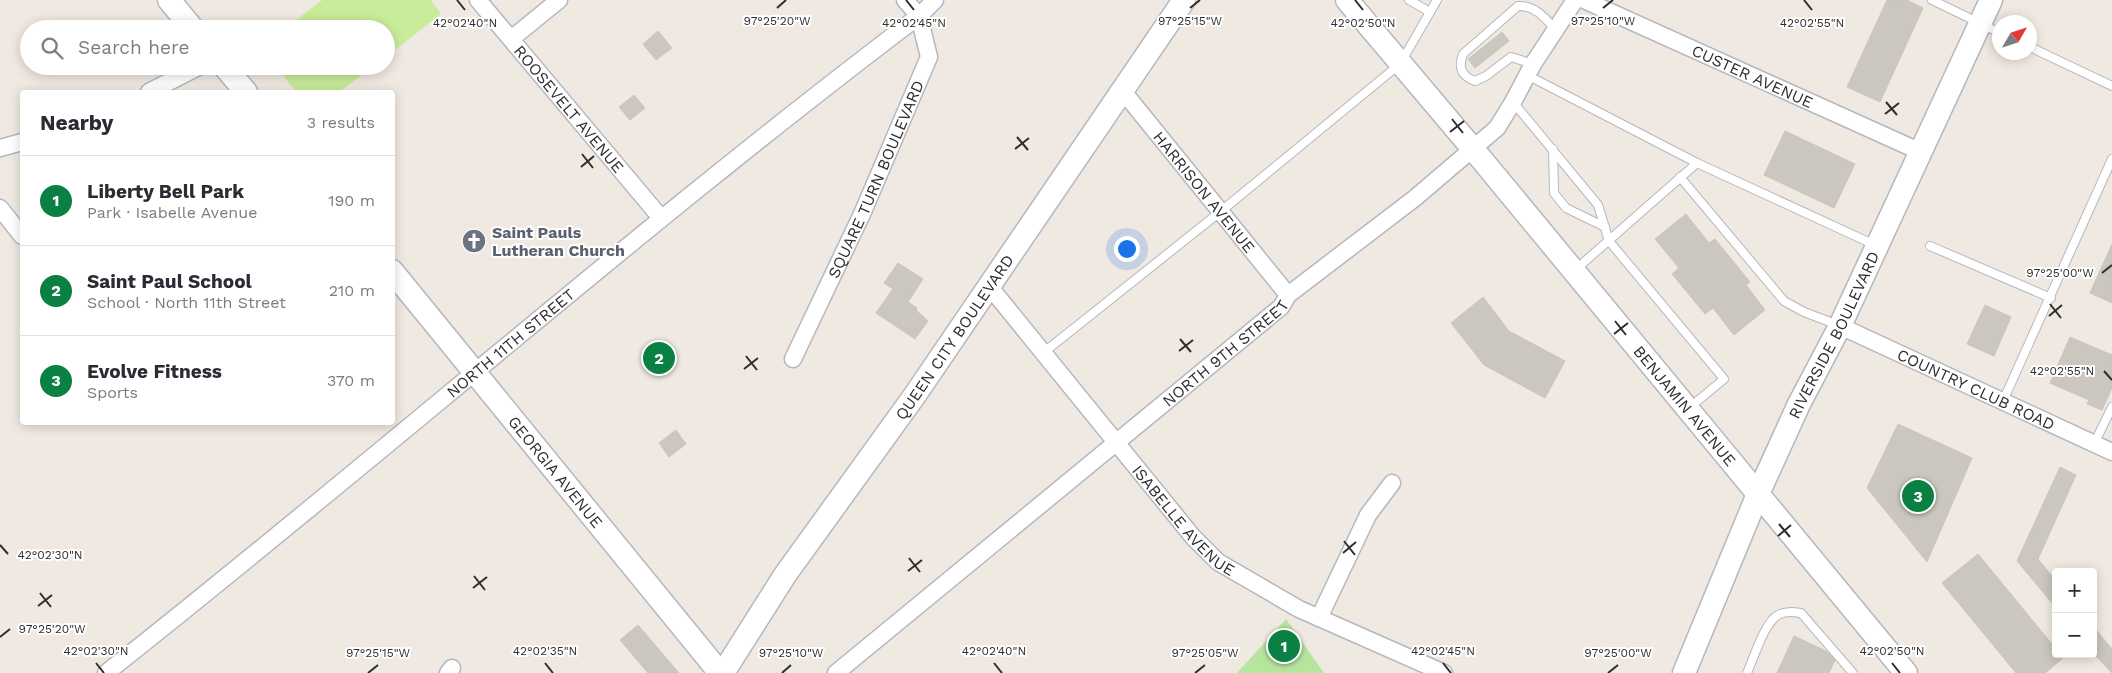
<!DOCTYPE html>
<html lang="en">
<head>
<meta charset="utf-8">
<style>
  body { margin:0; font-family:"Work Sans",sans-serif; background:#f7f7f7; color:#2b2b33 }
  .controls { position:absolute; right:15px; bottom:15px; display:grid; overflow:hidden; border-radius:5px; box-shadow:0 2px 12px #0003 }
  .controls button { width:45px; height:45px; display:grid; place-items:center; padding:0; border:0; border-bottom:1px solid #e1e1e2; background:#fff; color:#2b2b33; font:25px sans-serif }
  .compass { position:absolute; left:1992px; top:15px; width:45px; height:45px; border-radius:50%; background:#fff; box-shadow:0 2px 12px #0003; rotate:51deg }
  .you { position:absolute; left:1126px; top:248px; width:18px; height:18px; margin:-12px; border:4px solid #fff; border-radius:50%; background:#1a73e8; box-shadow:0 0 0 8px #1a73e833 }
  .badge { display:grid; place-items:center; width:32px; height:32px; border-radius:50%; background:#0b8043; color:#fff; font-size:16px; font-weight:700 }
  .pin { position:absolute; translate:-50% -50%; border:2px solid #fff; box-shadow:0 1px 5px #0006 }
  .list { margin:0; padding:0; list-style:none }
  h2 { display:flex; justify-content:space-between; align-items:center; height:65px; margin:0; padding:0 20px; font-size:21px }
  h2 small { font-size:16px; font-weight:400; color:#7c7c81 }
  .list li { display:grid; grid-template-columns:32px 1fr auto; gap:15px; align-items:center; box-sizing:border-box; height:90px; padding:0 20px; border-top:1px solid #e1e1e2 }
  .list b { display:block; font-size:19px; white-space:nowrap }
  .list p { margin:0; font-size:16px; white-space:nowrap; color:#7c7c81 }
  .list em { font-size:16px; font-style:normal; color:#7c7c81 }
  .icon { flex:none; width:28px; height:28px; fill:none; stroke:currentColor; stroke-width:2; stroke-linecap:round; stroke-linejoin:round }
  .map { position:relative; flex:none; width:2112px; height:673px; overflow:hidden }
  .search { position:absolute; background:#fff; box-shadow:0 2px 12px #0003; left:20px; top:20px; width:375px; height:55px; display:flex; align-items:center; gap:12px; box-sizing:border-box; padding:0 18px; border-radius:28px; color:#7c7c81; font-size:19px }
  .panel { position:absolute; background:#fff; box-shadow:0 2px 12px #0003; left:20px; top:90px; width:375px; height:335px; border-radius:5px }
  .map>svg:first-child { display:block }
  .green { fill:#b6e59e }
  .pitch { fill:#c9ec9a }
  .building { fill:#cbc7bf; stroke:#cbc5ba }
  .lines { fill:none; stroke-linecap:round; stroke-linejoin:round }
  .lane-casing { stroke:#b4b7c1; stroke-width:10 }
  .street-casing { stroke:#b4b7c1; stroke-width:19 }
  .secondary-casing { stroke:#b4b7c1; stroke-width:25 }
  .lane { stroke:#fff; stroke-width:8 }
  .street { stroke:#fff; stroke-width:16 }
  .secondary { stroke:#fff; stroke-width:22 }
  .ticks { fill:none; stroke:#2e2e2e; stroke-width:2 }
  .labels { text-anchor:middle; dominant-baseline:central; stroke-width:4; stroke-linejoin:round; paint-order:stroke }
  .street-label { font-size:16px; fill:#2e2e2e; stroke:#fff }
  .worship-label { font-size:16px; font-weight:bold; fill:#5b616d; stroke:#fff; text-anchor:start }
  .ticks-label { font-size:12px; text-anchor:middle; fill:#2e2e2e; stroke:#fff; stroke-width:4; stroke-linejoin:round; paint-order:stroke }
</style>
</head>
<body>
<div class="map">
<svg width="2112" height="673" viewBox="0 0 2112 673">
  <rect width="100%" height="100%" fill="#efe9e1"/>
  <polygon class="green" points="1286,619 1324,673 1237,673"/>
  <g class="pitch">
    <polygon points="322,0 431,0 441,14 386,57 386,29 285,29"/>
    <polygon points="276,66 374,66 339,92 296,92"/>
  </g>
  <g class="building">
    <polygon points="1887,0 1907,0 1923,8 1880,102 1847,87"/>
    <polygon points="658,31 672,48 656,60 643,44"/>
    <polygon points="1502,32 1509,41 1475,68 1468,59"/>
    <polygon points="634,95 645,108 630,120 619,107"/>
    <polygon points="1785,131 1855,164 1834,208 1764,175"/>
    <polygon points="1686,214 1709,243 1715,239 1750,282 1746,285 1765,310 1734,335 1713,308 1705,314 1672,274 1679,268 1655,239"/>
    <polygon points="2112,244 2112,303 2090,293"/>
    <polygon points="898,263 923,279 908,302 917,308 916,310 928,321 915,339 876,313 893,289 884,283"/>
    <polygon points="1483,297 1509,331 1565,361 1545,398 1484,365 1451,323"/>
    <polygon points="1985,305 2011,317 1994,356 1967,344"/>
    <polygon points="2070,337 2112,355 2112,388 2102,410 2087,404 2089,400 2050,383"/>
    <polygon points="1898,424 1972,458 1927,562 1867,488"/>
    <polygon points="676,430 686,444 669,457 659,443"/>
    <polygon points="2060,467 2076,475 2038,559 2056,581 2056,608 2017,561"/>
    <polygon points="1978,554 2056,649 2056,654 2060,654 2063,658 2045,673 2016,673 1942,583"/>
    <polygon points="638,625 679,673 648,673 620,640"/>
    <polygon points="2093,626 2112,649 2112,673 2093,653"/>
    <polygon points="1794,636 1826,651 1835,660 1829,673 1777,673"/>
  </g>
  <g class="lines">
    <g class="lane-casing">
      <g id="lane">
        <polyline points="1409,0 1430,12"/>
        <polyline points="1932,0 2000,33"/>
        <polyline points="2030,47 2112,86"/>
        <path d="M1533,64L1511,57L1486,76L1475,81C1461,76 1458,67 1463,54L1518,6C1535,5 1545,18 1556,30"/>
        <polyline points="1527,75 1697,163 1875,245"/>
        <polyline points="1513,102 1598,205 1609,241 1724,379 1689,408"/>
        <polyline points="1553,149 1554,193 1566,208 1605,227"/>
        <polyline points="1680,177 1784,301 1804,312 1838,325"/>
        <polyline points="1930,246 2051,298"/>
        <polyline points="1575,270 1697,163"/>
        <polyline points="1043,353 1220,212 1400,64 1437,0"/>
        <polyline points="2003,401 2112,159"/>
        <polyline points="2094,444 2112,407"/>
        <path d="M1747,673C1754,658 1764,623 1778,615C1785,611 1793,612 1801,613L1853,673"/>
      </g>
    </g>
    <g class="street-casing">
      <g id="street">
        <path id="s1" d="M478,0L661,218"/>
        <path id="s2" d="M1584,0L1921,152"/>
        <polyline points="511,39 559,0"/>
        <path id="s3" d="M1122,90L1288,295"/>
        <polyline points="149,92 200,66"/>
        <polyline points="0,148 22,142"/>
        <polyline points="0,208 22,236"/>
        <path id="s4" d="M989,286L1193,537L1218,562L1299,609L1444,673"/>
        <path id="s5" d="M1840,326L2112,452"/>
        <path id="s6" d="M793,359L862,214L929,57L919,16L935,0"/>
        <polyline points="1319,618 1368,515 1392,483"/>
        <path id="s7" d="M106,673C380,457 641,226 919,16L905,0"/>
        <polyline points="448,673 452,668"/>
        <path id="s8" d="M836,673L1281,307L1288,295L1415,198L1497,128L1513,102L1533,64L1575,0"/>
      </g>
    </g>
    <g class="secondary-casing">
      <g id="secondary">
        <polyline points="169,0 193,29"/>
        <path id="s9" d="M1347,0L1473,149L1906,673"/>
        <polyline points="224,66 246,92"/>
        <path id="s10" d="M392,271L720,673"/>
        <path id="s11" d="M723,673L785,575L915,395L1184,0"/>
        <path id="s12" d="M1684,673L1758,494L1799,404L1840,326L1991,0"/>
      </g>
    </g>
    <use href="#lane" class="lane"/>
    <use href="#street" class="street"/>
    <use href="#secondary" class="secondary"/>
  </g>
  <path class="ticks" d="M457,0L465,10M906,0L914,10M1355,0L1363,10M1804,0L1812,10M777,8L786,0M1190,8L1200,0M1603,8L1613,0M1886,102L1897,115M1885,114L1899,103M1452,119L1463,133M1450,132L1464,121M1017,137L1028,150M1015,149L1029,138M582,154L593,168M581,167L594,156M2102,273L2112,265M2050,304L2061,318M2049,316L2062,305M1615,321L1626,335M1614,334L1628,323M1180,339L1191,352M1179,351L1193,340M746,356L757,370M744,369L758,358M2104,371L2112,380M1779,524L1790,537M1778,536L1791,525M1344,541L1355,555M0,545L8,554M1343,553L1356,542M909,558L920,572M908,571L922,560M474,576L485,590M473,588L487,577M40,593L51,607M38,606L52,595M0,637L10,629M96,663L104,673M545,663L553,673M994,663L1002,673M1443,663L1451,673M1892,663L1900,673M368,673L378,665M782,673L791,665M1195,673L1205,665M1608,673L1618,665"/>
  <defs>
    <g id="church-disc" transform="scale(1.25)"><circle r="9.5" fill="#6b7280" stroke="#fff"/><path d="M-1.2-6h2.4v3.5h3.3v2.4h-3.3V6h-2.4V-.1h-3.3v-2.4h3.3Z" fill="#fff"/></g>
  </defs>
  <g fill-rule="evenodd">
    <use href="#church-disc" x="474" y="241"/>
  </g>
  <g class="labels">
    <g class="street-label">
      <text stroke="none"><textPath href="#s2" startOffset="185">CUSTER AVENUE</textPath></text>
      <text stroke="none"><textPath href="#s1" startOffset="142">ROOSEVELT AVENUE</textPath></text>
      <text stroke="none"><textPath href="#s6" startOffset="198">SQUARE TURN BOULEVARD</textPath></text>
      <text stroke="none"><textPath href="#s3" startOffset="131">HARRISON AVENUE</textPath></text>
      <text stroke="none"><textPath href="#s12" startOffset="370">RIVERSIDE BOULEVARD</textPath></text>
      <text stroke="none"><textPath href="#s11" startOffset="408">QUEEN CITY BOULEVARD</textPath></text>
      <text stroke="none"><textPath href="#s7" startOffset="522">NORTH 11TH STREET</textPath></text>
      <text stroke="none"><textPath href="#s8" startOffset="504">NORTH 9TH STREET</textPath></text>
      <text stroke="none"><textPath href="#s5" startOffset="150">COUNTRY CLUB ROAD</textPath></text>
      <text stroke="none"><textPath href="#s9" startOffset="528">BENJAMIN AVENUE</textPath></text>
      <text stroke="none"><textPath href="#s10" startOffset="259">GEORGIA AVENUE</textPath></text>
      <text stroke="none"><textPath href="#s4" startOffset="305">ISABELLE AVENUE</textPath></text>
    </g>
    <g class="worship-label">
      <text x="492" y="232">Saint Pauls<tspan x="492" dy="18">Lutheran Church</tspan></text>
    </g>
  </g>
  <g class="ticks-label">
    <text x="1603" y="25">97°25'10"W</text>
    <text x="777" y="25">97°25'20"W</text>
    <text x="1190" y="25">97°25'15"W</text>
    <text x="465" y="27">42°02'40"N</text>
    <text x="914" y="27">42°02'45"N</text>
    <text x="1363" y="27">42°02'50"N</text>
    <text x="1812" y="27">42°02'55"N</text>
    <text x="2060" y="277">97°25'00"W</text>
    <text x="2062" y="375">42°02'55"N</text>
    <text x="50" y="559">42°02'30"N</text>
    <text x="52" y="633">97°25'20"W</text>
    <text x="96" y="655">42°02'30"N</text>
    <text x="545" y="655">42°02'35"N</text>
    <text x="994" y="655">42°02'40"N</text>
    <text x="1443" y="655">42°02'45"N</text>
    <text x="1892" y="655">42°02'50"N</text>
    <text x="378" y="657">97°25'15"W</text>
    <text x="791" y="657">97°25'10"W</text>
    <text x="1205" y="657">97°25'05"W</text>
    <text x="1618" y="657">97°25'00"W</text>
  </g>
</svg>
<div class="controls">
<button>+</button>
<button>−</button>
</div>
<svg class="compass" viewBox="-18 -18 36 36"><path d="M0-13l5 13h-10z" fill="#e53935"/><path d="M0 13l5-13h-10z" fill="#7c7c81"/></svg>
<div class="you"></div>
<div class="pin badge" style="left:1284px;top:646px">1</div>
<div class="pin badge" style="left:659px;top:358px">2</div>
<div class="pin badge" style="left:1918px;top:496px">3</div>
<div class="search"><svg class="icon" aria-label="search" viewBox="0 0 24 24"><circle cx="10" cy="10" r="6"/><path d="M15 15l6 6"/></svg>Search here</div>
<section class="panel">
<h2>Nearby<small>3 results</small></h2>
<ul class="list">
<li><span class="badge">1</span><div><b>Liberty Bell Park</b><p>Park · Isabelle Avenue</p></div><em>190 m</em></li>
<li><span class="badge">2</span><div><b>Saint Paul School</b><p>School · North 11th Street</p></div><em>210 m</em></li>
<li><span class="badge">3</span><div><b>Evolve Fitness</b><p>Sports</p></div><em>370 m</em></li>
</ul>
</section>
</div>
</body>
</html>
